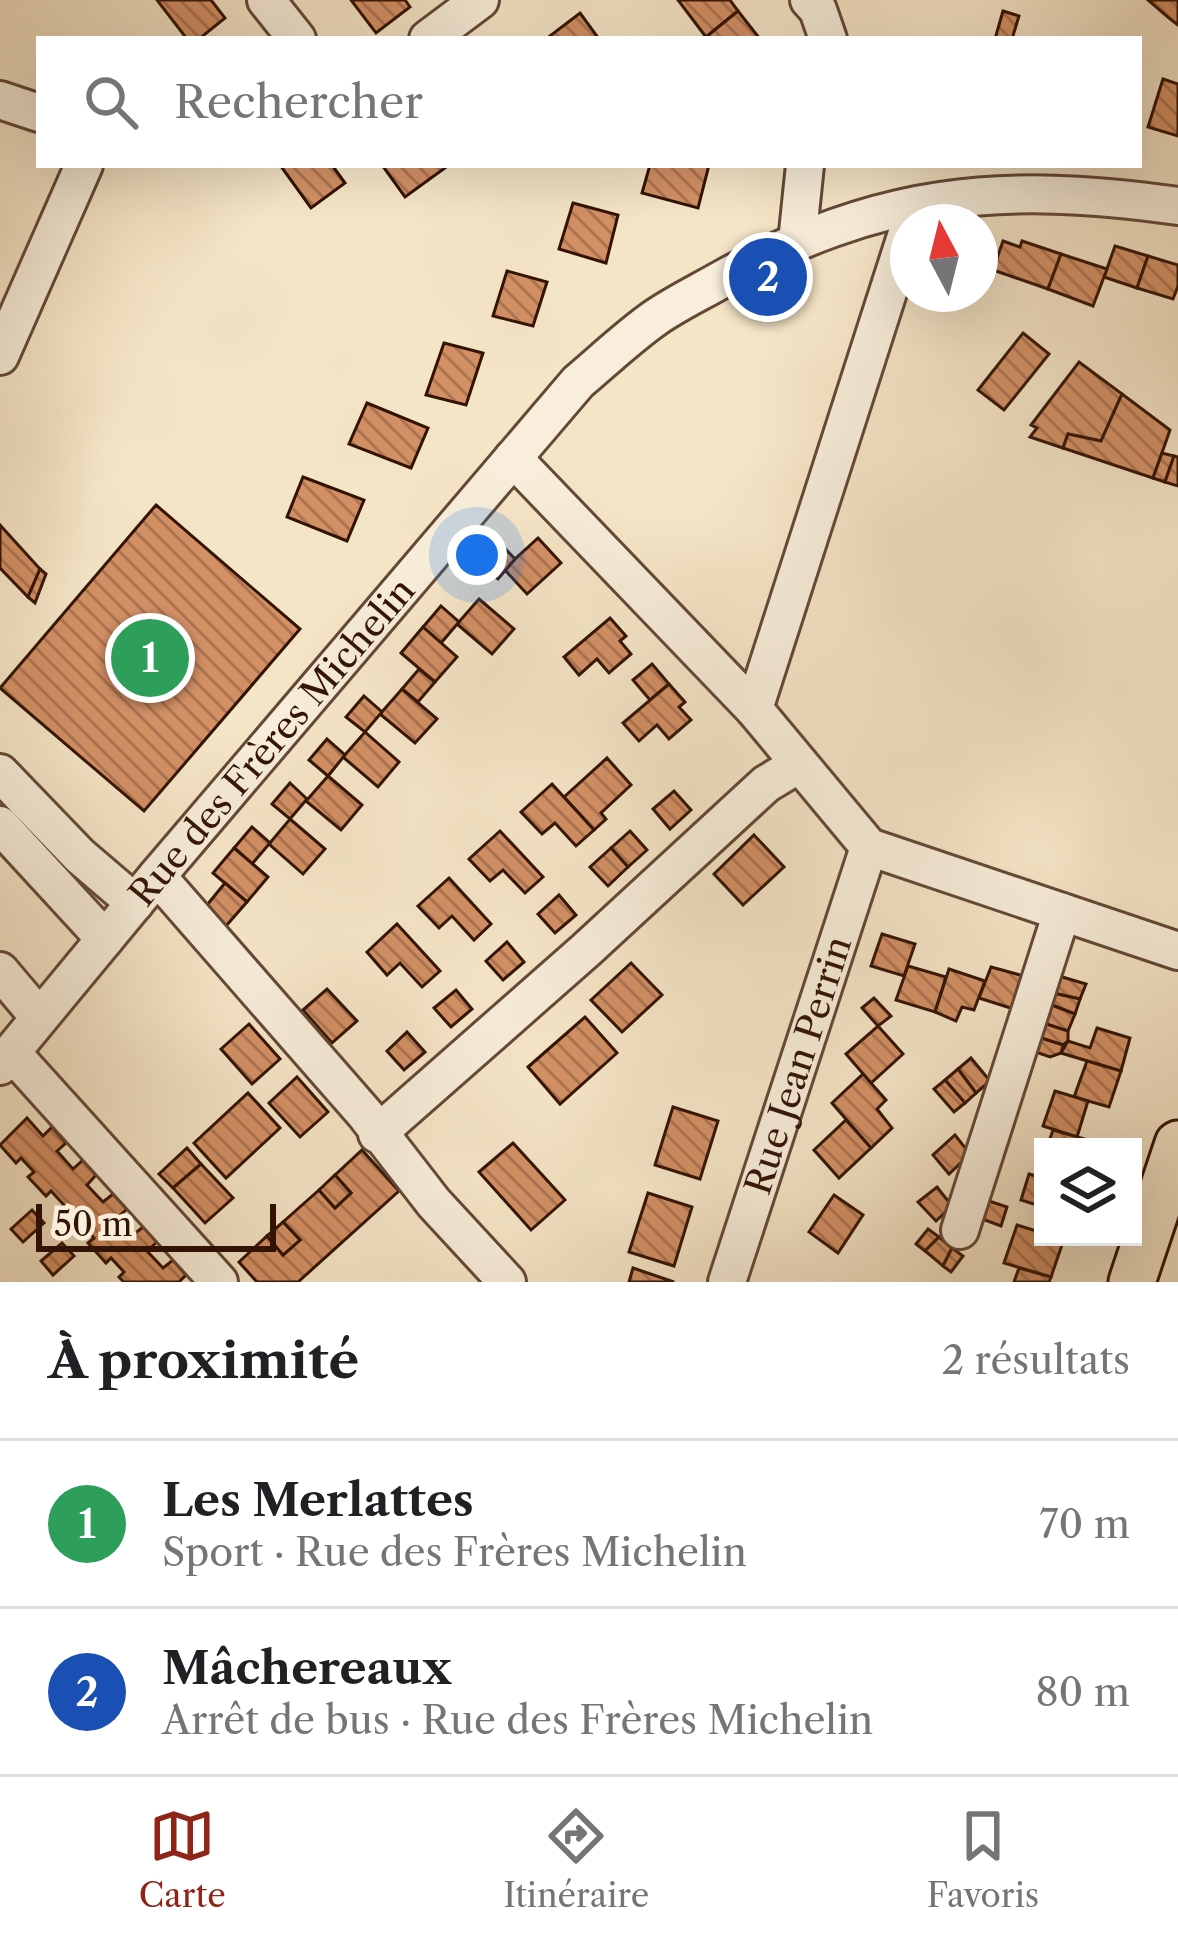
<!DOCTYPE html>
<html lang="fr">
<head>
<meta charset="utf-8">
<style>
  body { margin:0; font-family:"Libre Caslon Text",serif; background:#f6f6f6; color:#202124 }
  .controls { position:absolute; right:36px; bottom:36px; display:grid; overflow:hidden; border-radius:0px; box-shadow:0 12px 48px #0002 }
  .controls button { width:108px; height:108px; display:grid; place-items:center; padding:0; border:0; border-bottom:3px solid #e0e0e0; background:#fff; color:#202124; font:60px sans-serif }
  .compass { position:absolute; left:890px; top:204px; width:108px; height:108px; border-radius:50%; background:#fff; box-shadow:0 12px 48px #0002; rotate:353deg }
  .scale { position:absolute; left:36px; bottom:30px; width:240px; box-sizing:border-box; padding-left:12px; border:6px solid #331306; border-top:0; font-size:33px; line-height:42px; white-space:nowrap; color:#331306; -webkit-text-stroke:9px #f8eedb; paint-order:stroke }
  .you { position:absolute; left:477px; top:555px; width:42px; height:42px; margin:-30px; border:9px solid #fff; border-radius:50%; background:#1a73e8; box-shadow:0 0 0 18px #1a73e833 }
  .badge { display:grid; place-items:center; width:78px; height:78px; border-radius:50%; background:#8f2418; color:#fff; font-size:39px; font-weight:700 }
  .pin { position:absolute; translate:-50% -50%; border:6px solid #fff; box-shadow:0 3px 12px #0006 }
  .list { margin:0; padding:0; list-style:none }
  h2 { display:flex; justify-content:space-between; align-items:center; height:156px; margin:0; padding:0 48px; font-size:51px }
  h2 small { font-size:39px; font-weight:400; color:#757577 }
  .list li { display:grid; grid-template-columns:78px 1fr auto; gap:36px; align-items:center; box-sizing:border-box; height:168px; padding:0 48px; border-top:3px solid #e0e0e0 }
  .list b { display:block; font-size:45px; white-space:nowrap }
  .list p { margin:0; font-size:39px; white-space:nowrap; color:#757577 }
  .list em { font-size:39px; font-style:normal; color:#757577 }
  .icon { flex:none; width:66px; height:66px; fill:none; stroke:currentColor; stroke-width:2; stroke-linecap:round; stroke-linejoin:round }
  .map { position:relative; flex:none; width:1178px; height:1282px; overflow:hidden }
  .search { position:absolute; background:#fff; box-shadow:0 12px 48px #0002; left:36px; right:36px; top:36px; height:132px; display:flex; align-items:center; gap:30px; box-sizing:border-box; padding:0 42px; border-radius:0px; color:#757577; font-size:45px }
  .sheet { height:492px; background:#fff }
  nav { display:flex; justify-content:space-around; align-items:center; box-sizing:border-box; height:168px; border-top:3px solid #e0e0e0; background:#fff; font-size:33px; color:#757577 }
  nav a { display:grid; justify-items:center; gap:6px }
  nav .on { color:#8f2418 }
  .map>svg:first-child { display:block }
  .building { fill:url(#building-back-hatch); stroke:#331306; stroke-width:3 }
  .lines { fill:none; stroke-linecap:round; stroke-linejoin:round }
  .minor-casing { stroke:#644836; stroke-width:42 }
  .major-casing { stroke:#331306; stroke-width:51 }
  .minor { stroke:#f8eedb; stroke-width:36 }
  .major { stroke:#f5e5c7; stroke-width:45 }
  .labels { text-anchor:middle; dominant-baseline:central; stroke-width:10; stroke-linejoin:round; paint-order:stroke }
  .street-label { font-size:36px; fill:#331306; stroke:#f8eedb }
</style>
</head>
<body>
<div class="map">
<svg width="1178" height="1282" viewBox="0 0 1178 1282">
  <defs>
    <pattern id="building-back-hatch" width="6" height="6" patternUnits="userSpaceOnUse" patternTransform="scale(3)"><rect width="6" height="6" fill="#d39065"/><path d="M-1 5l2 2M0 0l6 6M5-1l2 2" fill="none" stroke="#ac7451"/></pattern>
  </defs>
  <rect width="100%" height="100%" fill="#f5e5c7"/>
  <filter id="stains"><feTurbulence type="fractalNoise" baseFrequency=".00167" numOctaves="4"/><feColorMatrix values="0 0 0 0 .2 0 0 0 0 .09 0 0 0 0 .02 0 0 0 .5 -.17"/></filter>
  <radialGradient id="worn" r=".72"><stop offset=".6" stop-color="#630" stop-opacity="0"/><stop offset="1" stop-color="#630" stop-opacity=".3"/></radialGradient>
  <g class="building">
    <polygon points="157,0 211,0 225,18 199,39 187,39"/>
    <polygon points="351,0 405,0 410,7 376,33"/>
    <polygon points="678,0 730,0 738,11 706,37"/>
    <polygon points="1148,0 1178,0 1178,25 1169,18"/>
    <polygon points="738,11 760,39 708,39 706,37"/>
    <polygon points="1003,11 1019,16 1012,39 995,39"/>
    <polygon points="580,13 599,39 546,39"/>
    <polygon points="1163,79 1178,84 1178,136 1148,127"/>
    <polygon points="280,165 332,165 345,183 311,208"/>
    <polygon points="382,165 449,165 405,197"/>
    <polygon points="650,165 709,165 698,208 642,193"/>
    <polygon points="573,203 618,215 606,263 559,249"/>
    <polygon points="1003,241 1020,247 1022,241 1061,254 1048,289 993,270"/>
    <polygon points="1115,246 1148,256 1137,288 1104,277"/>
    <polygon points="1061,254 1107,269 1093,306 1048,289"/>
    <polygon points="1148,256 1178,265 1178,286 1173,299 1137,288"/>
    <polygon points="507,271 547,282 533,326 493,316"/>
    <polygon points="1023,333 1049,354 1004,410 978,390"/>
    <polygon points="444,343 483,353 466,405 426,395"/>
    <polygon points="1079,362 1122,394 1101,441 1068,434 1063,448 1030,437 1037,428 1031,425"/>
    <polygon points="1122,394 1170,430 1153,478 1063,448 1068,434 1101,441"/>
    <polygon points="367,403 428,428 411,468 349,444"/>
    <polygon points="1162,453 1174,456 1165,482 1153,478"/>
    <polygon points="1174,456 1178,457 1178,486 1165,482"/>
    <polygon points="303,477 364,500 347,541 287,517"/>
    <polygon points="156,505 300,629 144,811 0,688"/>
    <polygon points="0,525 40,569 28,597 0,568"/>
    <polygon points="538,538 561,563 527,594 504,569"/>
    <polygon points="497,540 515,559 498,579 478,562"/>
    <polygon points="40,569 46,574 35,603 28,597"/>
    <polygon points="479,599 514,629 492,654 457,624"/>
    <polygon points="441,606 459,622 441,643 423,627"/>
    <polygon points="610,618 626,636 620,641 631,654 609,673 597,659 579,675 564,657"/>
    <polygon points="423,627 457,657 435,682 401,653"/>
    <polygon points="652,664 669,684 650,700 633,680"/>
    <polygon points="419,669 435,682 418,702 402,689"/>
    <polygon points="669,684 685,702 679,707 691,720 669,739 657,725 639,741 623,723"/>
    <polygon points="402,689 437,719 415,743 380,714"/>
    <polygon points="364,696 382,712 365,732 346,717"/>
    <polygon points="365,732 399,762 378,787 343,757"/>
    <polygon points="327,739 345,755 328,776 309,760"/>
    <polygon points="607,758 631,785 601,813 606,819 594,830 564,797"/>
    <polygon points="328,776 362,805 341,830 306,801"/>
    <polygon points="290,783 307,799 290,819 272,804"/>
    <polygon points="552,784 594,830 576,846 555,823 542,834 521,812"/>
    <polygon points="674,791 691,810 670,829 653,809"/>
    <polygon points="290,819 325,849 303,874 269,844"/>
    <polygon points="252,827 270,843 252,864 234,848"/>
    <polygon points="500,831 543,877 525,893 503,870 490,881 469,859"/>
    <polygon points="630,831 647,850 628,867 611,848"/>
    <polygon points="754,835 784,867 743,905 714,874"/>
    <polygon points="234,848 268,877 247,902 213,873"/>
    <polygon points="611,848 628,867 608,886 590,867"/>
    <polygon points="449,878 491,924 474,940 452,916 439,928 418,906"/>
    <polygon points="225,883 247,902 226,926 207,905"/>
    <polygon points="559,895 576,915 555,933 538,914"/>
    <polygon points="397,924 440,971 422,987 400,963 387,975 367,952"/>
    <polygon points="882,934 915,944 904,976 871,966"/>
    <polygon points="507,942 524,962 503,980 486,961"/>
    <polygon points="631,963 662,995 622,1032 591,1000"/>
    <polygon points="908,966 946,977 935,1012 896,1000"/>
    <polygon points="991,967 1031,978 1020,1011 979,998"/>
    <polygon points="949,969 985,981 974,1010 962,1007 956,1021 935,1012"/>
    <polygon points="1059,976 1086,984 1080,999 1053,993"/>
    <polygon points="327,989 357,1021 332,1043 303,1010"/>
    <polygon points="456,990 472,1009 451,1027 434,1008"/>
    <polygon points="1053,993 1080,999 1075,1014 1049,1004"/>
    <polygon points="874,998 891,1016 878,1026 862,1008"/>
    <polygon points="1049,1004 1075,1014 1068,1031 1043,1023"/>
    <polygon points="585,1017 617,1053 560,1104 528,1067"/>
    <polygon points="1043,1023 1068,1031 1068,1041 1063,1045 1038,1037"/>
    <polygon points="249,1024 280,1059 252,1084 221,1049"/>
    <polygon points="878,1026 903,1054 871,1083 846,1054"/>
    <polygon points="1097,1028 1130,1038 1121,1071 1061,1053 1068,1041 1090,1048"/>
    <polygon points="407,1032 425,1052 404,1070 387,1051"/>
    <polygon points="1038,1037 1063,1045 1061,1053 1050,1057 1033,1051"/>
    <polygon points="971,1058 990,1081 976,1093 958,1069"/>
    <polygon points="1087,1061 1121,1071 1109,1107 1074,1097"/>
    <polygon points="958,1069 976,1093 965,1103 945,1080"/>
    <polygon points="863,1074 886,1100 877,1109 892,1128 871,1148 832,1103"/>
    <polygon points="297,1077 328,1112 300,1137 269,1103"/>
    <polygon points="945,1080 965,1103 954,1112 934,1089"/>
    <polygon points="1055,1091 1088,1101 1077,1137 1043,1126"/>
    <polygon points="248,1093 280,1128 226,1178 194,1143"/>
    <polygon points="673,1107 718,1121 700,1179 655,1165"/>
    <polygon points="27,1118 43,1136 52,1127 66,1143 57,1151 73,1169 83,1160 96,1175 87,1185 103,1202 113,1194 127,1209 117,1218 133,1235 143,1227 157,1242 147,1251 163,1268 173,1260 186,1275 179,1282 124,1282 119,1277 124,1272 111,1258 106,1263 88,1243 94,1238 81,1224 76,1229 58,1210 64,1205 51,1191 46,1196 28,1177 34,1172 21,1158 16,1163 0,1145"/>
    <polygon points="846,1120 871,1148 839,1178 814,1150"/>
    <polygon points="1053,1130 1088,1140 1085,1147 1047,1147"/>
    <polygon points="955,1135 970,1154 949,1174 933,1155"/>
    <polygon points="513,1143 565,1200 531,1230 479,1172"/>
    <polygon points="187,1148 201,1164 173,1188 159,1174"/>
    <polygon points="362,1150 399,1191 298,1282 257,1282 239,1262 267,1236 283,1255 300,1240 283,1222 319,1190 335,1208 351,1193 335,1175"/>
    <polygon points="201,1164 233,1198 205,1223 173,1188"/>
    <polygon points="1029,1174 1043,1178 1043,1207 1021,1200"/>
    <polygon points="335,1175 351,1193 335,1208 319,1190"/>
    <polygon points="937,1187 952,1206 936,1221 918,1202"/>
    <polygon points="648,1193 692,1207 674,1266 629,1252"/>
    <polygon points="834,1195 863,1215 838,1253 809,1232"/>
    <polygon points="983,1199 1007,1207 1001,1226 977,1217"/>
    <polygon points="32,1210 44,1223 23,1242 11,1229"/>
    <polygon points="283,1222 300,1240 283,1255 267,1236"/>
    <polygon points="1017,1225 1043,1233 1043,1237 1064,1239 1051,1277 1004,1263"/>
    <polygon points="928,1229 939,1237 925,1251 916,1244"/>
    <polygon points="939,1237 952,1248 943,1266 925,1251"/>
    <polygon points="62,1243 74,1256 53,1275 41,1261"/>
    <polygon points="952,1248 963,1256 951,1272 943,1266"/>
    <polygon points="633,1268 674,1282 629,1282"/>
    <polygon points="1019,1268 1051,1277 1049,1282 1014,1282"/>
  </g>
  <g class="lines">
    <g class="minor-casing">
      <g id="minor">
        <polyline points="266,0 297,39"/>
        <polyline points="809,0 818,10 828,39"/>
        <polyline points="428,39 480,0"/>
        <polyline points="0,100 39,113"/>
        <polyline points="797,242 805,165"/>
        <polyline points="0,356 84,165"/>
        <polyline points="513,458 754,709 869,847 1178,951"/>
        <polyline points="754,709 908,230"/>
        <polyline points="0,773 80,856 135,903"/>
        <polyline points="0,825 105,939"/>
        <polyline points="157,876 365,1114 434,1203 507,1282"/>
        <polyline points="0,971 39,1017"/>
        <polyline points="12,1053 219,1282"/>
        <path id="s1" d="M0,1066L157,876L578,382C603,361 628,337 655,318C675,304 698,293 719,281C876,192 1002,181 1178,206"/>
        <polyline points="377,1134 586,950 766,784 799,764"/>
        <polyline points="960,1230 1062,912"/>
        <path id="s2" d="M727,1282L869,847"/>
      </g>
    </g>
    <g class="major-casing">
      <polyline id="major" points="1132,1282 1178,1144"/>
    </g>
    <use href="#minor" class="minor"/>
    <use href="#major" class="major"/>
  </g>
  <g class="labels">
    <g class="street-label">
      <text stroke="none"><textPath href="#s1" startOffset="423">Rue des Frères Michelin</textPath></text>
      <text stroke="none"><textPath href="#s2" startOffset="228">Rue Jean Perrin</textPath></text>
    </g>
  </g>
  <rect width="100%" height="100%" filter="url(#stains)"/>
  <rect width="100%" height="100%" fill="url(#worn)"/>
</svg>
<div class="controls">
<button><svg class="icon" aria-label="layers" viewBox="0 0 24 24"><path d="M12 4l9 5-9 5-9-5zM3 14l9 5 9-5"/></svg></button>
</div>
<svg class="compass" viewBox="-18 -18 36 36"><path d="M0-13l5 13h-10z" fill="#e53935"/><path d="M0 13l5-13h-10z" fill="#757577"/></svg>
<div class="scale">50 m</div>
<div class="you"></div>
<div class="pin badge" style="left:150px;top:658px;background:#2e9e5b">1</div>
<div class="pin badge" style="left:768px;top:277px;background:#1a4fb4">2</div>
<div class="search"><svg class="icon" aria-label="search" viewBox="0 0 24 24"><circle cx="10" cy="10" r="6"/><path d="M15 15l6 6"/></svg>Rechercher</div>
</div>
<section class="sheet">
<h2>À proximité<small>2 résultats</small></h2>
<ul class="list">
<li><span class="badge" style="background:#2e9e5b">1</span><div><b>Les Merlattes</b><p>Sport · Rue des Frères Michelin</p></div><em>70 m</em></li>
<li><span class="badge" style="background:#1a4fb4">2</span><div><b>Mâchereaux</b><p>Arrêt de bus · Rue des Frères Michelin</p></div><em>80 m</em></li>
</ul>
</section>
<nav>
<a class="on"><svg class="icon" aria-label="map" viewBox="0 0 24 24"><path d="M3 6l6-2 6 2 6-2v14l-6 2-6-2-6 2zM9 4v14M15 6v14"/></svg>Carte</a>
<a><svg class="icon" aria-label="directions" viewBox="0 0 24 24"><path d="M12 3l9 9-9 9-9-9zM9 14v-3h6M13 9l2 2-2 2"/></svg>Itinéraire</a>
<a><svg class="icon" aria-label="saved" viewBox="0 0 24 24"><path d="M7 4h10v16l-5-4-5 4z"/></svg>Favoris</a>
</nav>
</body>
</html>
